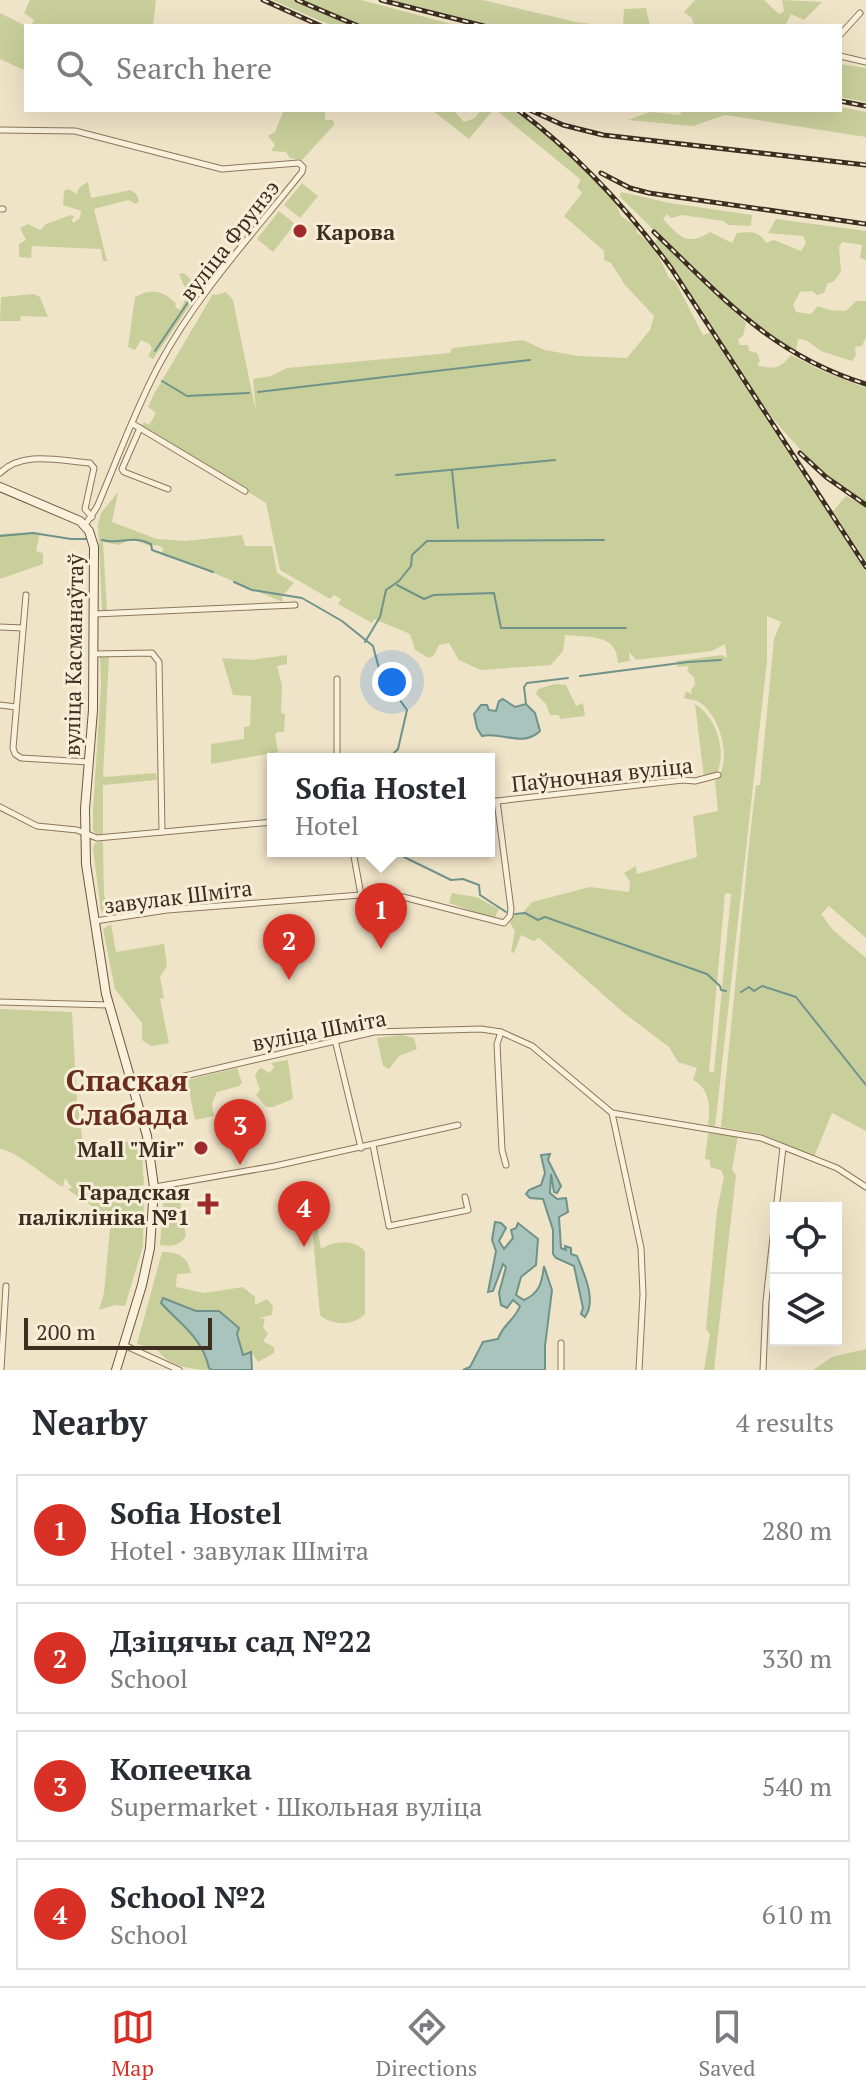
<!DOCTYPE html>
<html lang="en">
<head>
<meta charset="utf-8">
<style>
  body { margin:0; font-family:"PT Serif",serif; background:#f7f7f7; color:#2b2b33 }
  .controls { position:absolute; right:24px; bottom:24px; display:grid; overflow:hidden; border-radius:0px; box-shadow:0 8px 32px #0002 }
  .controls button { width:72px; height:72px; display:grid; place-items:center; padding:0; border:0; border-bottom:2px solid #e1e1e2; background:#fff; color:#2b2b33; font:40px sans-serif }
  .scale { position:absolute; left:24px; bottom:20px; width:188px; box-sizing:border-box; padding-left:8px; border:4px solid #3d2e20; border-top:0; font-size:22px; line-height:28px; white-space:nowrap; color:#3d2e20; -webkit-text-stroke:6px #f7eed8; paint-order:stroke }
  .you { position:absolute; left:392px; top:682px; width:28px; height:28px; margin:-20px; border:6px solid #fff; border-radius:50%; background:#1a73e8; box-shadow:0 0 0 12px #1a73e833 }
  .badge { display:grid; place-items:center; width:52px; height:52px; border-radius:50%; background:#d93025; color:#fff; font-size:26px; font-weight:700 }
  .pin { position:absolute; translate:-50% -66px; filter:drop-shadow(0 2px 4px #0008) }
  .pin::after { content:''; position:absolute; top:42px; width:28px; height:24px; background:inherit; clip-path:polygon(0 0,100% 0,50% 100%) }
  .popup { position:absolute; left:267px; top:753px; width:228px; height:104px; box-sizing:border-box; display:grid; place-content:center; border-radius:0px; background:#fff; filter:drop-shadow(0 2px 6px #0005); font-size:26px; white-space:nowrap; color:#7c7c81 }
  .popup b { font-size:30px; color:#2b2b33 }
  .popup::after { content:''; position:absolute; left:50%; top:100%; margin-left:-16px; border:16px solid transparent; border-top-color:#fff }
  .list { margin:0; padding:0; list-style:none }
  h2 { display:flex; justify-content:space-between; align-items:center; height:104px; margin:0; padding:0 32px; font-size:34px }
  h2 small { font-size:26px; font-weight:400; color:#7c7c81 }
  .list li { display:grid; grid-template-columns:52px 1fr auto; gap:24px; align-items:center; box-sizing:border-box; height:112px; margin:0 16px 16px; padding:0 16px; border:2px solid #e1e1e2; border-radius:0px }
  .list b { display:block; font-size:30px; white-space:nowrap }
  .list p { margin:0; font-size:26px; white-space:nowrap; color:#7c7c81 }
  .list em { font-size:26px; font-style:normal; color:#7c7c81 }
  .icon { flex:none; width:44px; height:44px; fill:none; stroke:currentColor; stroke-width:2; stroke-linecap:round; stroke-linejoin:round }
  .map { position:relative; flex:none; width:866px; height:1370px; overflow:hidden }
  .search { position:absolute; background:#fff; box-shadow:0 8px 32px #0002; left:24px; right:24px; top:24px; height:88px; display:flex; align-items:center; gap:20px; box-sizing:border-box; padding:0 28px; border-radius:0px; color:#7c7c81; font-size:30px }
  .sheet { height:616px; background:#fff }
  nav { display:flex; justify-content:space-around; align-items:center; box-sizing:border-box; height:112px; border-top:2px solid #e1e1e2; background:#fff; font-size:22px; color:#7c7c81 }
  nav a { display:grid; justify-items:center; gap:4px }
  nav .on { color:#d93025 }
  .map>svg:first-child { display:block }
  .green { fill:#c9cf9b; fill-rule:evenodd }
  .water { fill:#a9c4bc; stroke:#6f938a; stroke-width:2 }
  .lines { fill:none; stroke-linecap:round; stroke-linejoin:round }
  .stream { stroke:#6f938a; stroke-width:2 }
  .minor-casing { stroke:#8d765c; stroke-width:7 }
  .secondary-casing { stroke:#6f573f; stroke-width:10 }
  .minor { stroke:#faf1dc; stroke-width:5 }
  .secondary { stroke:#faf1dc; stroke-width:8 }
  .rail-casing { stroke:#3d2e20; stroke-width:5 }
  .rail { stroke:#f7eed8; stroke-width:2; stroke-dasharray:6; stroke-linecap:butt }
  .poi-dot { fill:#9e2a2b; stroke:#f7eed8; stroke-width:3 }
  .labels { text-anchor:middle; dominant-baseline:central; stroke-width:6; stroke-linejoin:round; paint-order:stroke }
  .poi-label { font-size:22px; font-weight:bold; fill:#3d2e20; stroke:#f7eed8; text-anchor:end }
  .street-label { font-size:22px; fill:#3d2e20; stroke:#f7eed8 }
  .district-label { font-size:30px; font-weight:bold; fill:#6b2e1e; stroke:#f7eed8 }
</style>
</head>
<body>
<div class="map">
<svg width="866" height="1370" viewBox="0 0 866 1370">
  <rect width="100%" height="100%" fill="#f0e4c8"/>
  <g class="green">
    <polygon points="30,0 156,0 153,26 31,26 34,20 24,13"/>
    <polygon points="272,0 293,0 355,26 333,26"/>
    <polygon points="302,0 361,0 459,26 362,26"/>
    <polygon points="392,0 483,0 576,22 606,26 495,26"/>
    <polygon points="695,0 764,0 779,14 784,11 782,0 822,2 804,20 791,14 785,26 694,26 692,18 684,12"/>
    <polygon points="646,8 650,26 623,26 624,9"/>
    <polygon points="0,13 26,26 26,71 0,59"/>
    <polygon points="840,64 866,68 866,102 840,97"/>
    <polygon points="840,107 866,112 866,137 725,115 693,126 628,120 650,112 680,115 682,110 840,110"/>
    <polygon points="284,110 325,110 325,120 333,120 334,125 302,160 290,158 286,152 271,151 275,145 268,136 275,132"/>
    <polygon points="432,110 454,111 464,122 475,118 481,110 493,110 469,139"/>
    <path d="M496,110H514L563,149L603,187L614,200L621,216L636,226L637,233C652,242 662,262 669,278L675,281L703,335L710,333L866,572V938L829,906L821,914L833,930L866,958V1131L832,1113L814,1157L761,1134L721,1127L751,826L756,785H760L774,639L781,622L767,616V661L715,1127L708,1126C710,1108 711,1089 693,1080L697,1068L678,1062L669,1047L624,1013L539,938L534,941L521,935L514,953L511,952L515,931L510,923L512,915H521L532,902L590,887L629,892L630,882L624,873L636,866L637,874L697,857L693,816L718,811L715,781C734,763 720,712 697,701C696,700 686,699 684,698L686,691L692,694L691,689L695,685L694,677L687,671L689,666L677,667V661L722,655L727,658L725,644L712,651L636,660L629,652L630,661L618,663C617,633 589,638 565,635L563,651L551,665L481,670L459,660L449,643L439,645L434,655L429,658L415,650L410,634L374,619L372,623L338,604L341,599L334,595L330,599L280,570L266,503L142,426L144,422L149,425L156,413L148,407L154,394L213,294L216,295L226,292L233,300L256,412L253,379L271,376L287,368L450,353L452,348L523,340L545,350L578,356L627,358L650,330L654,316L625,285L611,263L604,260V251L564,216L582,193L577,187L581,180ZM725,893L731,894L714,1072H709Z"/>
    <polygon points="88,182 91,198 131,190 137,195 139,201 136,204 128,200 94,209 107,261 103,261 101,249 32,246 31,258 19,257 19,244 26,240 20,228 28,224 40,230 46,224 71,215 74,216 72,220 73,223 80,218 81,211 63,205 64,191 69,189 76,194 80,187"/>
    <polygon points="302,183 318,196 300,218 284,205"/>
    <path d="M621,192L670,203L752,215L751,226L728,225L723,221L682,215L671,218L667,214L663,219C679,236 686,247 710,232L732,243L737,233C750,232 759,230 766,243L774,240L801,251L806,243L803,236L768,233L776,219L866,231V260L860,258L862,245L842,242L839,247L841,272L833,282L828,283L824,293L817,295L812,291L800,292L793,305L796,312L811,314L818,306L829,310L846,311L856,301H866V337L862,346L855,347L856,355L852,361L821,351L806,340L798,339L796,352C730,310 676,251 620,197Z"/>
    <polygon points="279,211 295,224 273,252 257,239"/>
    <path d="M658,239L746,323L743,336L738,339L740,345H748L749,351L757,353L760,361L757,365C774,370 780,369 791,355L820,370L866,388V502C768,444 719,332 654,243Z"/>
    <path d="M184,273L201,289L153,359L148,356L152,349L150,344L141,340L135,350L128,347L135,297C151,288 165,291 176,304L175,307L180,310L188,294L179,274Z"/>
    <polygon points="34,294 40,297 48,317 21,316 20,321 0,321 1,297"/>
    <polygon points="118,492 112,522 157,539 185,541 242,535 245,546 272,546 277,573 294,583 282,596 283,602 192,564 162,555 163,548 157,545 150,546 137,541 127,541 119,545 103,542 107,611 102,610 98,525 101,513"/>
    <polygon points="846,496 866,507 866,562 833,511"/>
    <polygon points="34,532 40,533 36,551 43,553 43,564 0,579 0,534"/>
    <polygon points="287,655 287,664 277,666 282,686 281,713 285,714 284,732 277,732 275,735 278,752 211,764 211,744 244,739 244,727 250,726 251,696 233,695 222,658 251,660"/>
    <polygon points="109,656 103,777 156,773 157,780 103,785 103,834 97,835 93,830 93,810 101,684 100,657"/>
    <polygon points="555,684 566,685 576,706 583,703 585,716 560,719 559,715 550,715 546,704 536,694 538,689"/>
    <path d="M695,704C716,717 727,750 717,773L704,778Z"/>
    <polygon points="103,841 104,895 109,915 105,915 101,911 93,849 95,843"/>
    <polygon points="452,893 476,897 499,909 494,919 449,903"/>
    <polygon points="111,924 116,952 164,944 167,966 160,977 164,998 160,999 169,1043 151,1046 142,1040 142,1023 115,989 103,929"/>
    <path d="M0,1009L72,1012L77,1101L84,1150L141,1139L144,1185L118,1188L80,1198L67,1189L72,1188L65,1178L63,1187C44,1177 19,1152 0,1149Z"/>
    <polygon points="402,1035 414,1038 417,1049 399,1056 389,1069 383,1066 377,1038"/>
    <polygon points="288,1060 293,1099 273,1107 266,1107 256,1095 260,1090 255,1076 258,1070 261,1068 270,1073 274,1067 271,1063"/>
    <polygon points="237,1068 242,1083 239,1086 217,1092 212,1104 214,1116 195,1120 187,1080"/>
    <polygon points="711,1133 738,1136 732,1170 736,1175 714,1370 704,1370 710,1334 706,1329 717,1210 724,1177 721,1170 710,1167 710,1160 705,1159 708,1134"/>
    <polygon points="141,1190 144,1192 143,1246 125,1306 115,1305 99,1310 104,1293 111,1218 84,1201 117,1192"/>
    <path d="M167,1191L177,1193L179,1196L186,1236C179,1246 172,1247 160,1245L164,1193Z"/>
    <path d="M317,1226L321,1249C334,1241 355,1238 365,1252V1314C354,1326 332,1326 320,1315L312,1227Z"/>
    <path d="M162,1252C178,1252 188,1256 191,1273L177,1274L176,1287L204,1293L243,1287L255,1297V1305L267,1299L273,1306L272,1315L259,1318L265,1319L263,1327L268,1334L263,1341L274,1347V1353L258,1362L251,1352L243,1356L237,1334L186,1306L164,1298L162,1303L192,1332L212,1370C191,1370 167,1366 157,1349L137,1344Z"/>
    <polygon points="866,1349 866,1370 813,1370 832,1357"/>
  </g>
  <g class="water">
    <path d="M503,699L515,707L526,704L535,713L540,731C523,748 501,731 482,736L477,728L474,714L481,705H487L489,710L496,711L499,701Z"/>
    <path d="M550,1154L548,1160L561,1186L557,1193L554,1192L551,1174L550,1193L557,1199L566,1198L568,1212L559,1217L561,1248L566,1250L565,1246L571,1248V1254L577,1256C584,1274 597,1300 585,1317L581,1314L583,1308L574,1266L556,1258L553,1254V1230L543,1199L530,1198L526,1194L529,1190L541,1185L545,1173L541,1155Z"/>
    <path d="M495,1222L501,1223L506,1228L499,1241L504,1249L513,1238L511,1230L516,1228L518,1223L538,1239L536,1265L521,1277L516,1295L524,1300C540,1293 542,1282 544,1266L552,1290L545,1346V1370H463L470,1367L483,1342L498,1339C503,1324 515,1320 520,1306L513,1300L507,1308L501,1305L499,1293L506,1267L503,1264L493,1291L488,1292L496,1251L492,1240Z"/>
    <path d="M163,1298L196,1311H219L239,1328L237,1334L243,1355L251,1352L252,1370H212L209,1368C202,1337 180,1324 161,1303Z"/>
  </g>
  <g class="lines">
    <g class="stream">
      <polyline points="155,351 201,283"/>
      <polyline points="162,381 187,396 249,393"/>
      <polyline points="258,392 530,360"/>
      <polyline points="452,470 458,528"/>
      <polyline points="396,475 555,460"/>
      <polyline points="0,536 33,533 71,539 86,539"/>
      <path d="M102,540C122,545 130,534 151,544L152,550L213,572"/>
      <polyline points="234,582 252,590 302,598 342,621 373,646 380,672 407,710 398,749 388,759"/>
      <polyline points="397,585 424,599 434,595 494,593 501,628 626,628"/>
      <polyline points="365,642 380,617 386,590 399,581 411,566 412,555 427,541 604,540"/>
      <polyline points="580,676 688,662 721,660"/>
      <polyline points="526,704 524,687 527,683 568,678"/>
      <polyline points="401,851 404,857 451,880 463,879 479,885 480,895 506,912"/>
      <polyline points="515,914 525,913 538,920 545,917 707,974 720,986 721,990 726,991"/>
      <polyline points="741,992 749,987 754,991 762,986 796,997 866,1085"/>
    </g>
    <g class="minor-casing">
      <g id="minor">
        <polyline points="840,35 860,13"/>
        <polyline points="840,56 866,62"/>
        <path d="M0,130L75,131L222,169L299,163L303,167L302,172C252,235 197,294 159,365C135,410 117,460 97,507L85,525"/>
        <polyline points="0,209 3,209"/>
        <polyline points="133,424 245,491"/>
        <polyline points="140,428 122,469 124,472 168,489"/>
        <path d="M0,473C23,450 60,461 90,463L94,468L85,509L92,517"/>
        <polyline points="26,595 13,748 15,754 21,758 89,762"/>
        <polyline points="95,614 295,605"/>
        <polyline points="0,627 23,628"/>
        <polyline points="93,654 152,653 159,662 162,832"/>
        <polyline points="337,679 337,759"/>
        <polyline points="0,705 16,707"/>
        <polyline points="489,802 683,780 695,781 718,775"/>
        <polyline points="0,807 37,826 77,830 97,838 273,822"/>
        <polyline points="353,851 361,895"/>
        <polyline points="95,921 167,910 361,895 403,897 504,923 510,916 511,909 497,801"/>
        <polyline points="0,1002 109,1005"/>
        <polyline points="501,1032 497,1044 502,1150 506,1165"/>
        <polyline points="335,1040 361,1148"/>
        <polyline points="133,1088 374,1032 481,1029 501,1032 532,1046 612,1113 641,1248 643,1294 639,1370"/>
        <polyline points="612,1113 761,1138 837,1168 866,1187"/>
        <polyline points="373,1145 389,1226 468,1210 465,1197"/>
        <polyline points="155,1187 275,1166 458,1125"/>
        <polyline points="124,1345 179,1370"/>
        <polyline points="1,1370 6,1286"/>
        <polyline points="561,1370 561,1343"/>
        <polyline points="763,1370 766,1301 783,1147"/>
      </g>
    </g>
    <g class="secondary-casing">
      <polyline id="secondary" points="0,487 80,521 89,531 94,547 93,710 85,809 86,864 106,994 147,1136 154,1187 150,1248 142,1285 116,1370"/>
    </g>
    <use href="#minor" class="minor"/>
    <use href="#secondary" class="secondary"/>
    <g class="rail-casing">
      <g id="rail">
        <polyline points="263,0 321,26"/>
        <polyline points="297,0 358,26"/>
        <polyline points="381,0 484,26"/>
        <polyline points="840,101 866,106"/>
        <path d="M518,110C578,155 626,207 671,268L866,567"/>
        <polyline points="530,110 563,125 603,135 866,165"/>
        <polyline points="601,173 630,188 649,193 866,224"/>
        <path d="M654,232C723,298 772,355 866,384"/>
        <polyline points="800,453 826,477 866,505"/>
      </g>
    </g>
    <use href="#rail" class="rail"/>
  </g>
  <g class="poi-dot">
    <circle cx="300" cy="231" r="8"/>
    <circle cx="201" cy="1148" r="8"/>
    <path d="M204 1192h8v8h8v8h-8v8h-8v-8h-8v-8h8z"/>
  </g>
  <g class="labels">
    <g class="poi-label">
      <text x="316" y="231" text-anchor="start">Карова</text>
      <text x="185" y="1148">Mall "Mir"</text>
      <text x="190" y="1191">Гарадская<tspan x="190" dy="25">паліклініка №1</tspan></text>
    </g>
    <g class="street-label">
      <text transform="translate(229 240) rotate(-52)">вуліца Фрунзэ</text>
      <text transform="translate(73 655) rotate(-89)">вуліца Касманаўтаў</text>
      <text transform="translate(602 774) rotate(-6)">Паўночная вуліца</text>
      <text transform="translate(178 896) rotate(-7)">завулак Шміта</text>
      <text transform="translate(319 1030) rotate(-11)">вуліца Шміта</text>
    </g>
    <g class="district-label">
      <text x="127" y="1080">Спаская<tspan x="127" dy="34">Слабада</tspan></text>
    </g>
  </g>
</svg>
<div class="controls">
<button><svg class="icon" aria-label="locate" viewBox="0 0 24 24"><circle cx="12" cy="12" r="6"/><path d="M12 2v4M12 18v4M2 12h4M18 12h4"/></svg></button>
<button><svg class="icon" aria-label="layers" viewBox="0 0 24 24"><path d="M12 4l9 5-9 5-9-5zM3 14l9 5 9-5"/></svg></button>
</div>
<div class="scale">200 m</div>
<div class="you"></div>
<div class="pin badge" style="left:381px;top:949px">1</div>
<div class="popup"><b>Sofia Hostel</b>Hotel</div>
<div class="pin badge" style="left:289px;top:980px">2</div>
<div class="pin badge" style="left:240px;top:1165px">3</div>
<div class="pin badge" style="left:304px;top:1247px">4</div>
<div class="search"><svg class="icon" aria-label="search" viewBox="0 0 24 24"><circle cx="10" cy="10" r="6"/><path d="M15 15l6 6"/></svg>Search here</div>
</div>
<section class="sheet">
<h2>Nearby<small>4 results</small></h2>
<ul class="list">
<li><span class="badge">1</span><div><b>Sofia Hostel</b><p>Hotel · завулак Шміта</p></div><em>280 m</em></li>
<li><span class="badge">2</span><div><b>Дзіцячы сад №22</b><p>School</p></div><em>330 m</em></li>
<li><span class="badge">3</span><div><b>Копеечка</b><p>Supermarket · Школьная вуліца</p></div><em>540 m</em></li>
<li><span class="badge">4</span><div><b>School №2</b><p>School</p></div><em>610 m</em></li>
</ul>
</section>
<nav>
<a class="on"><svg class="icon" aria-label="map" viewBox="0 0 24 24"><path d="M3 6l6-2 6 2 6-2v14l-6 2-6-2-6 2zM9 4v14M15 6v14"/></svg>Map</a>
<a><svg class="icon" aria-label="directions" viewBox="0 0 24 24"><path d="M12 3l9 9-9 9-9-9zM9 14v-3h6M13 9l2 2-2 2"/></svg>Directions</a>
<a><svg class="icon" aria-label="saved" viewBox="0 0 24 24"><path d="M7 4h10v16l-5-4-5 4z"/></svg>Saved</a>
</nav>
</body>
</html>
